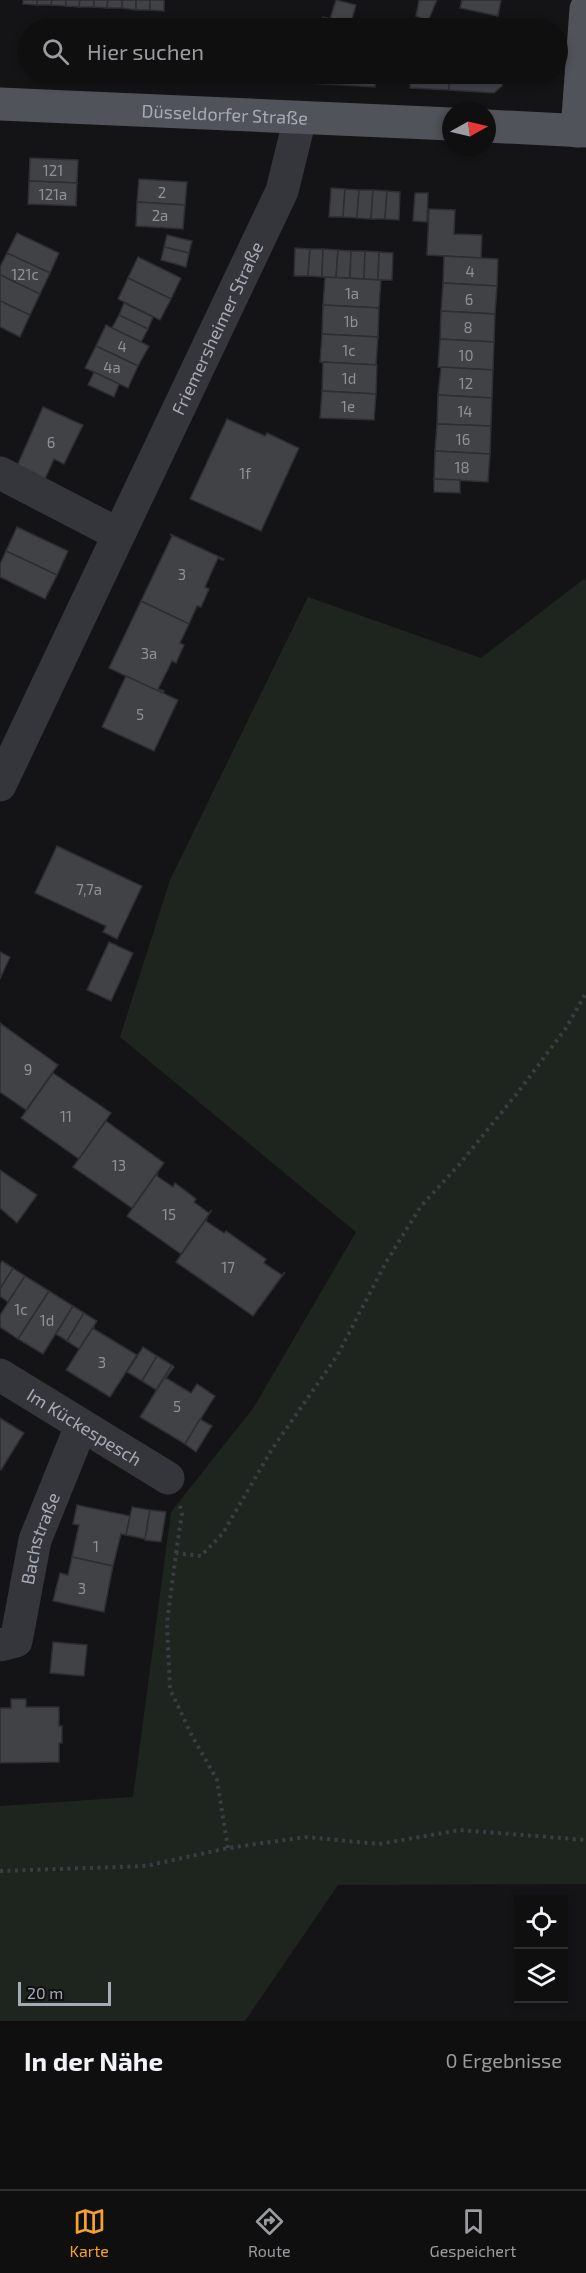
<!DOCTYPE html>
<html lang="de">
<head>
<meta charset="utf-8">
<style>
  body { margin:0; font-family:"Exo 2",sans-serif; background:#181819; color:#f1f3f6 }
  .controls { position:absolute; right:18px; bottom:18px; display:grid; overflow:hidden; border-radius:0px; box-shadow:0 3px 9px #0003 }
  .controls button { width:54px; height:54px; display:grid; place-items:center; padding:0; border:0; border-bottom:2px solid #2f2f30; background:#0f0f10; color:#f1f3f6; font:30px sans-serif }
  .compass { position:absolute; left:442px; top:102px; width:54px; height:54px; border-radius:50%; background:#0f0f10; box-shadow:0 3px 9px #0003; rotate:82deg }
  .scale { position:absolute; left:18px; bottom:15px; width:93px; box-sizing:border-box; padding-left:6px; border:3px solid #a5acb6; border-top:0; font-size:16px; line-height:21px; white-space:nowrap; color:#a5acb6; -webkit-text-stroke:4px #0f0f10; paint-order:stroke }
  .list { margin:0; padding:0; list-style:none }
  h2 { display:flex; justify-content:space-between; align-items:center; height:78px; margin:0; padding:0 24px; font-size:26px }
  h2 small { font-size:20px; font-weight:400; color:#9b9c9f }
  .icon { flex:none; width:33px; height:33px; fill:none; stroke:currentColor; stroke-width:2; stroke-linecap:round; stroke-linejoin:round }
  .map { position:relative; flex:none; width:586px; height:2021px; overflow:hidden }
  .search { position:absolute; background:#0f0f10; box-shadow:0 3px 9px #0003; left:18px; right:18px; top:18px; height:66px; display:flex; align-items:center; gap:15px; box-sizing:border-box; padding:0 21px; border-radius:33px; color:#9b9c9f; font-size:22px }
  .sheet { height:168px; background:#0f0f10 }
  nav { display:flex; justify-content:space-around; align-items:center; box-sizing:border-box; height:84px; border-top:2px solid #2f2f30; background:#0f0f10; font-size:16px; color:#9b9c9f }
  nav a { display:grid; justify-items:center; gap:3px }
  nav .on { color:#f4a12d }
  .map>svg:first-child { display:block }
  .green { fill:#1e251e }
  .building { fill:#404246; stroke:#2e2e32; stroke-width:1.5 }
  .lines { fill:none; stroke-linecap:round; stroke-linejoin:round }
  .path { stroke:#3b3d42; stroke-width:4; stroke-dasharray:3 4.5; stroke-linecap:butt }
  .minor { stroke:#35363b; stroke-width:33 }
  .major { stroke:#51535a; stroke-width:33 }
  .labels { text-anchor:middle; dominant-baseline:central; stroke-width:4.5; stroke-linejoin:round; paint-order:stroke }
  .number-label { font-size:15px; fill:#8c929a }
  .street-label { font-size:18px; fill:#a5acb6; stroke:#0f0f10 }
</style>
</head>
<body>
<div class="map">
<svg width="586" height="2021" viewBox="0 0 586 2021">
  <rect width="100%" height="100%" fill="#141416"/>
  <polygon class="green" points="584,579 586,581 586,1884 338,1885 245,2021 0,2021 0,1806 133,1797 171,1512 254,1407 356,1232 120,1037 170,880 308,597 481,658"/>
  <g class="building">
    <polygon points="23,0 37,0 37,5 23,4"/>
    <polygon points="37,0 52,0 51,5 37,5"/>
    <polygon points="52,0 66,0 66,6 51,5"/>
    <polygon points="66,0 80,0 79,7 66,6"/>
    <polygon points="80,0 94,0 94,7 79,7"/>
    <polygon points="94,0 108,0 107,8 94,7"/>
    <polygon points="108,0 122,0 122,8 107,8"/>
    <polygon points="122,0 136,0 136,10 122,8"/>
    <rect x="136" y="0" width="14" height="10"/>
    <polygon points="150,0 164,0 164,11 150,10"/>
    <polygon points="336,0 356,5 350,26 358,28 319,28 323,17 330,19"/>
    <polygon points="419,0 437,0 428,21 416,16"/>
    <polygon points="462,0 501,0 498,16 460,8"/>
    <polygon points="309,74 376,74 375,87 308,83"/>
    <polygon points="410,74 450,74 449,90 410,88"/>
    <polygon points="450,74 505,74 502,86 494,93 449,90"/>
    <polygon points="30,158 78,160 77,183 29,181"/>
    <polygon points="139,179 187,182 185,205 137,202"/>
    <polygon points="29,181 77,183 76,206 28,204"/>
    <polygon points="331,188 345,189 343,217 329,217"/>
    <polygon points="345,189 359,190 357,218 343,217"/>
    <polygon points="359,190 373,190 371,219 357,218"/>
    <polygon points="373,190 387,191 385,219 371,219"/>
    <polygon points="387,191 400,192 399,220 385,219"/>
    <polygon points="415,193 428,193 427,222 413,221"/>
    <polygon points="137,202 185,205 183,229 136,226"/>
    <polygon points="429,209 455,210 454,234 482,235 481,258 427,255"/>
    <polygon points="17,233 59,253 50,273 7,253"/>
    <polygon points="167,235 192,241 189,253 164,247"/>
    <polygon points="164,247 189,253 186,267 161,260"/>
    <polygon points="295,248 310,249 308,276 294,276"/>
    <polygon points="310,249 323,249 322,277 308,276"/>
    <polygon points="323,249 338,250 336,278 322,277"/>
    <polygon points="338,250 351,251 350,278 336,278"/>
    <polygon points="351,251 365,251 364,279 350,278"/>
    <polygon points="365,251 379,252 378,280 364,279"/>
    <polygon points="379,252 393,253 392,280 378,280"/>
    <polygon points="7,253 50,273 40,294 0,275 0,267"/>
    <polygon points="444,256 498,259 497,286 443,283"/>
    <polygon points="138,257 181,278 171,299 128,278"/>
    <polygon points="0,275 40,294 30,315 0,301"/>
    <polygon points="325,277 381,280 379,308 323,305"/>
    <polygon points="128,278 171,299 160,320 118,299"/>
    <polygon points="443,283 497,286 495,314 441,311"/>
    <polygon points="0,301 30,315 20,337 0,327"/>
    <polygon points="124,303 153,317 148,329 119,315"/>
    <polygon points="323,305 379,308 378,337 322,334"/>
    <polygon points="441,311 495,314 494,342 440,339"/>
    <polygon points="119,315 148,329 141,342 112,328"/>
    <polygon points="106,325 149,346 138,366 96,346"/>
    <polygon points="322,334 378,337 376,365 320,362"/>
    <polygon points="440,339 494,342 493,370 438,367"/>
    <polygon points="96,346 138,366 128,388 85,368"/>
    <polygon points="323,362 377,365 376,394 322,391"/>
    <polygon points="441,367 493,370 492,398 438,395"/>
    <polygon points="94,372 119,384 114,397 88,385"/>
    <polygon points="322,391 376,394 374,420 320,418"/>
    <polygon points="438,395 492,398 491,426 437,424"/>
    <polygon points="43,407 83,425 64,464 54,459 45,479 17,466"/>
    <polygon points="227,419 265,436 267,433 299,448 261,531 190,499"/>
    <polygon points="437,424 491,426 490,454 435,451"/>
    <polygon points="435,451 490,454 488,482 434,479"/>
    <polygon points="434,479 460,480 460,493 434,492"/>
    <polygon points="17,527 68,551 57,575 6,551"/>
    <polygon points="170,534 224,559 223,560 218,558 205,587 209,589 201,607 197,606 189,624 141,601 172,536"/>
    <polygon points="6,551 57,575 45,599 0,577 0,564"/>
    <polygon points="141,601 189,624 180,643 184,645 176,663 172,661 158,689 164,691 163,694 109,668"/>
    <polygon points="126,676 178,700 154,751 102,727"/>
    <polygon points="57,846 142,886 117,939 103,932 106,926 35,893"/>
    <polygon points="109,942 133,953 111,1001 87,990"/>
    <polygon points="0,952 10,957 0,979"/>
    <polygon points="0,1023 58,1065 26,1110 0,1092"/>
    <polygon points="53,1073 111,1113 79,1159 21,1118"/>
    <polygon points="106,1121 164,1163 132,1208 73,1167"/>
    <polygon points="0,1170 37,1195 17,1223 0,1208"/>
    <polygon points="158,1172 157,1176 173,1187 175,1183 196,1199 194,1202 209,1213 212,1210 181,1254 127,1216"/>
    <polygon points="207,1218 206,1221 224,1233 226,1231 266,1259 264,1263 282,1275 285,1272 253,1316 176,1262"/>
    <polygon points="2,1261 13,1268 0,1289 0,1265"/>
    <polygon points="13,1268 25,1276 8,1302 0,1296 0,1289"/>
    <polygon points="25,1276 49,1291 18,1339 0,1327 0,1315"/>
    <polygon points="49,1291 73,1306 43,1354 18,1339"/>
    <polygon points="73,1306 84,1313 67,1341 56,1334"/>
    <polygon points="84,1313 97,1321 79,1349 67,1341"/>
    <polygon points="94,1326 94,1329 137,1355 110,1397 66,1370"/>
    <polygon points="143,1347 157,1356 142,1381 127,1372"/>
    <polygon points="157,1356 172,1365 156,1390 142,1381"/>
    <polygon points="172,1365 174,1367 166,1378 191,1393 197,1384 215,1396 185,1444 140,1417"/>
    <polygon points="0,1418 24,1433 1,1470 0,1470"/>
    <polygon points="200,1419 212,1426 196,1452 185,1444"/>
    <polygon points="77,1505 130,1516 126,1535 121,1534 113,1566 72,1557 79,1525 73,1524"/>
    <polygon points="132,1507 150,1510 145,1539 126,1535"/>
    <polygon points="150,1510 166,1512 161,1542 145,1540"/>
    <polygon points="72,1557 113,1566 104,1612 53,1601 60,1573 68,1575"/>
    <polygon points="53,1642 87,1645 84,1676 50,1673"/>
    <polygon points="11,1699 26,1699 26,1707 59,1707 59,1726 62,1726 62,1743 59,1743 59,1762 0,1763 0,1708 11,1708"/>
  </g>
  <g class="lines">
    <g class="path">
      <polyline points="176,1553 182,1513 180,1506"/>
      <polyline points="228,1848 217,1780 191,1734 170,1689 167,1623 176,1553 201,1556 223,1533 272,1449 337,1356 385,1264 421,1206 458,1166 519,1091 566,1028 586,993"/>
      <polyline points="0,1871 146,1866 228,1848 306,1837 379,1844 460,1830 586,1840"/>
    </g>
    <g class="minor">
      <polyline points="0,473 118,534"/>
      <path id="s1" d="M0,785L282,191L300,118"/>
      <path id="s2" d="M0,1375L168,1478"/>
      <path id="s3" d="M0,1645L16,1641L35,1540L81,1426"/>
    </g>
    <g class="major">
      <path id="s4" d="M0,104L451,124"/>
      <polyline points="487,126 586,131"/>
      <polyline points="577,131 586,9"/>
    </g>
  </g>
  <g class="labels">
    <g class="number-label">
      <text x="53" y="170">121</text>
      <text x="162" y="192">2</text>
      <text x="53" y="194">121a</text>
      <text x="160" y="215">2a</text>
      <text x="470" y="271">4</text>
      <text x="25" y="274">121c</text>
      <text x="352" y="293">1a</text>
      <text x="469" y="299">6</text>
      <text x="351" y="321">1b</text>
      <text x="468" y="327">8</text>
      <text x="122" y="346">4</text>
      <text x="349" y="350">1c</text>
      <text x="466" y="355">10</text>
      <text x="112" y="367">4a</text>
      <text x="349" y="378">1d</text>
      <text x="466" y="383">12</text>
      <text x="348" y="406">1e</text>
      <text x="465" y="411">14</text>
      <text x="463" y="439">16</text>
      <text x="51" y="442">6</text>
      <text x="462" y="467">18</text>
      <text x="245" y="473">1f</text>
      <text x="182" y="574">3</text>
      <text x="149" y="653">3a</text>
      <text x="140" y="714">5</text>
      <text x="89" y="889">7,7a</text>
      <text x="28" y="1069">9</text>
      <text x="66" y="1116">11</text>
      <text x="119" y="1165">13</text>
      <text x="169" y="1214">15</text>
      <text x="228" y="1267">17</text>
      <text x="21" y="1309">1c</text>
      <text x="47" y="1320">1d</text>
      <text x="102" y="1362">3</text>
      <text x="177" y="1406">5</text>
      <text x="96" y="1546">1</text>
      <text x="82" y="1588">3</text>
    </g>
    <g class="street-label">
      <text stroke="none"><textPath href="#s4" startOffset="225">Düsseldorfer Straße</textPath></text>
      <text stroke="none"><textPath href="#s1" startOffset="506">Friemersheimer Straße</textPath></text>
      <text stroke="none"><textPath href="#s2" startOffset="99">Im Kückespesch</textPath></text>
      <text stroke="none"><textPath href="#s3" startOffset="122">Bachstraße</textPath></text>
    </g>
  </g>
</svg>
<div class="controls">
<button><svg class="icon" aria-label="locate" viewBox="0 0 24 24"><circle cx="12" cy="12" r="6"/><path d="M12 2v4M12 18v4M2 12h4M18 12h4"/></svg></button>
<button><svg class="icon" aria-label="layers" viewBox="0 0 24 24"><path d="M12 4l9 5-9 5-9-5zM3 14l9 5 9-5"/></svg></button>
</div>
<svg class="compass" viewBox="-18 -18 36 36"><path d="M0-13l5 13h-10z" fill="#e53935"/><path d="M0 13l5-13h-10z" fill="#9b9c9f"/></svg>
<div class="scale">20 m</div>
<div class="search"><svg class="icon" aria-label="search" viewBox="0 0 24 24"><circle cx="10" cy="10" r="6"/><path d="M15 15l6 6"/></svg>Hier suchen</div>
</div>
<section class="sheet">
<h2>In der Nähe<small>0 Ergebnisse</small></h2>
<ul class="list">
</ul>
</section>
<nav>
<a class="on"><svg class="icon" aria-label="map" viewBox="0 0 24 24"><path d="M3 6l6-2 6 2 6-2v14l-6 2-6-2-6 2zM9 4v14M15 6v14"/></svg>Karte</a>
<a><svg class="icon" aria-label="directions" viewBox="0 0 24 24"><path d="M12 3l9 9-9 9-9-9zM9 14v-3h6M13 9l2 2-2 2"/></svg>Route</a>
<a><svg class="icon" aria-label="saved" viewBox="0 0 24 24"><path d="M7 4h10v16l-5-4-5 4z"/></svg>Gespeichert</a>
</nav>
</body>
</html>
